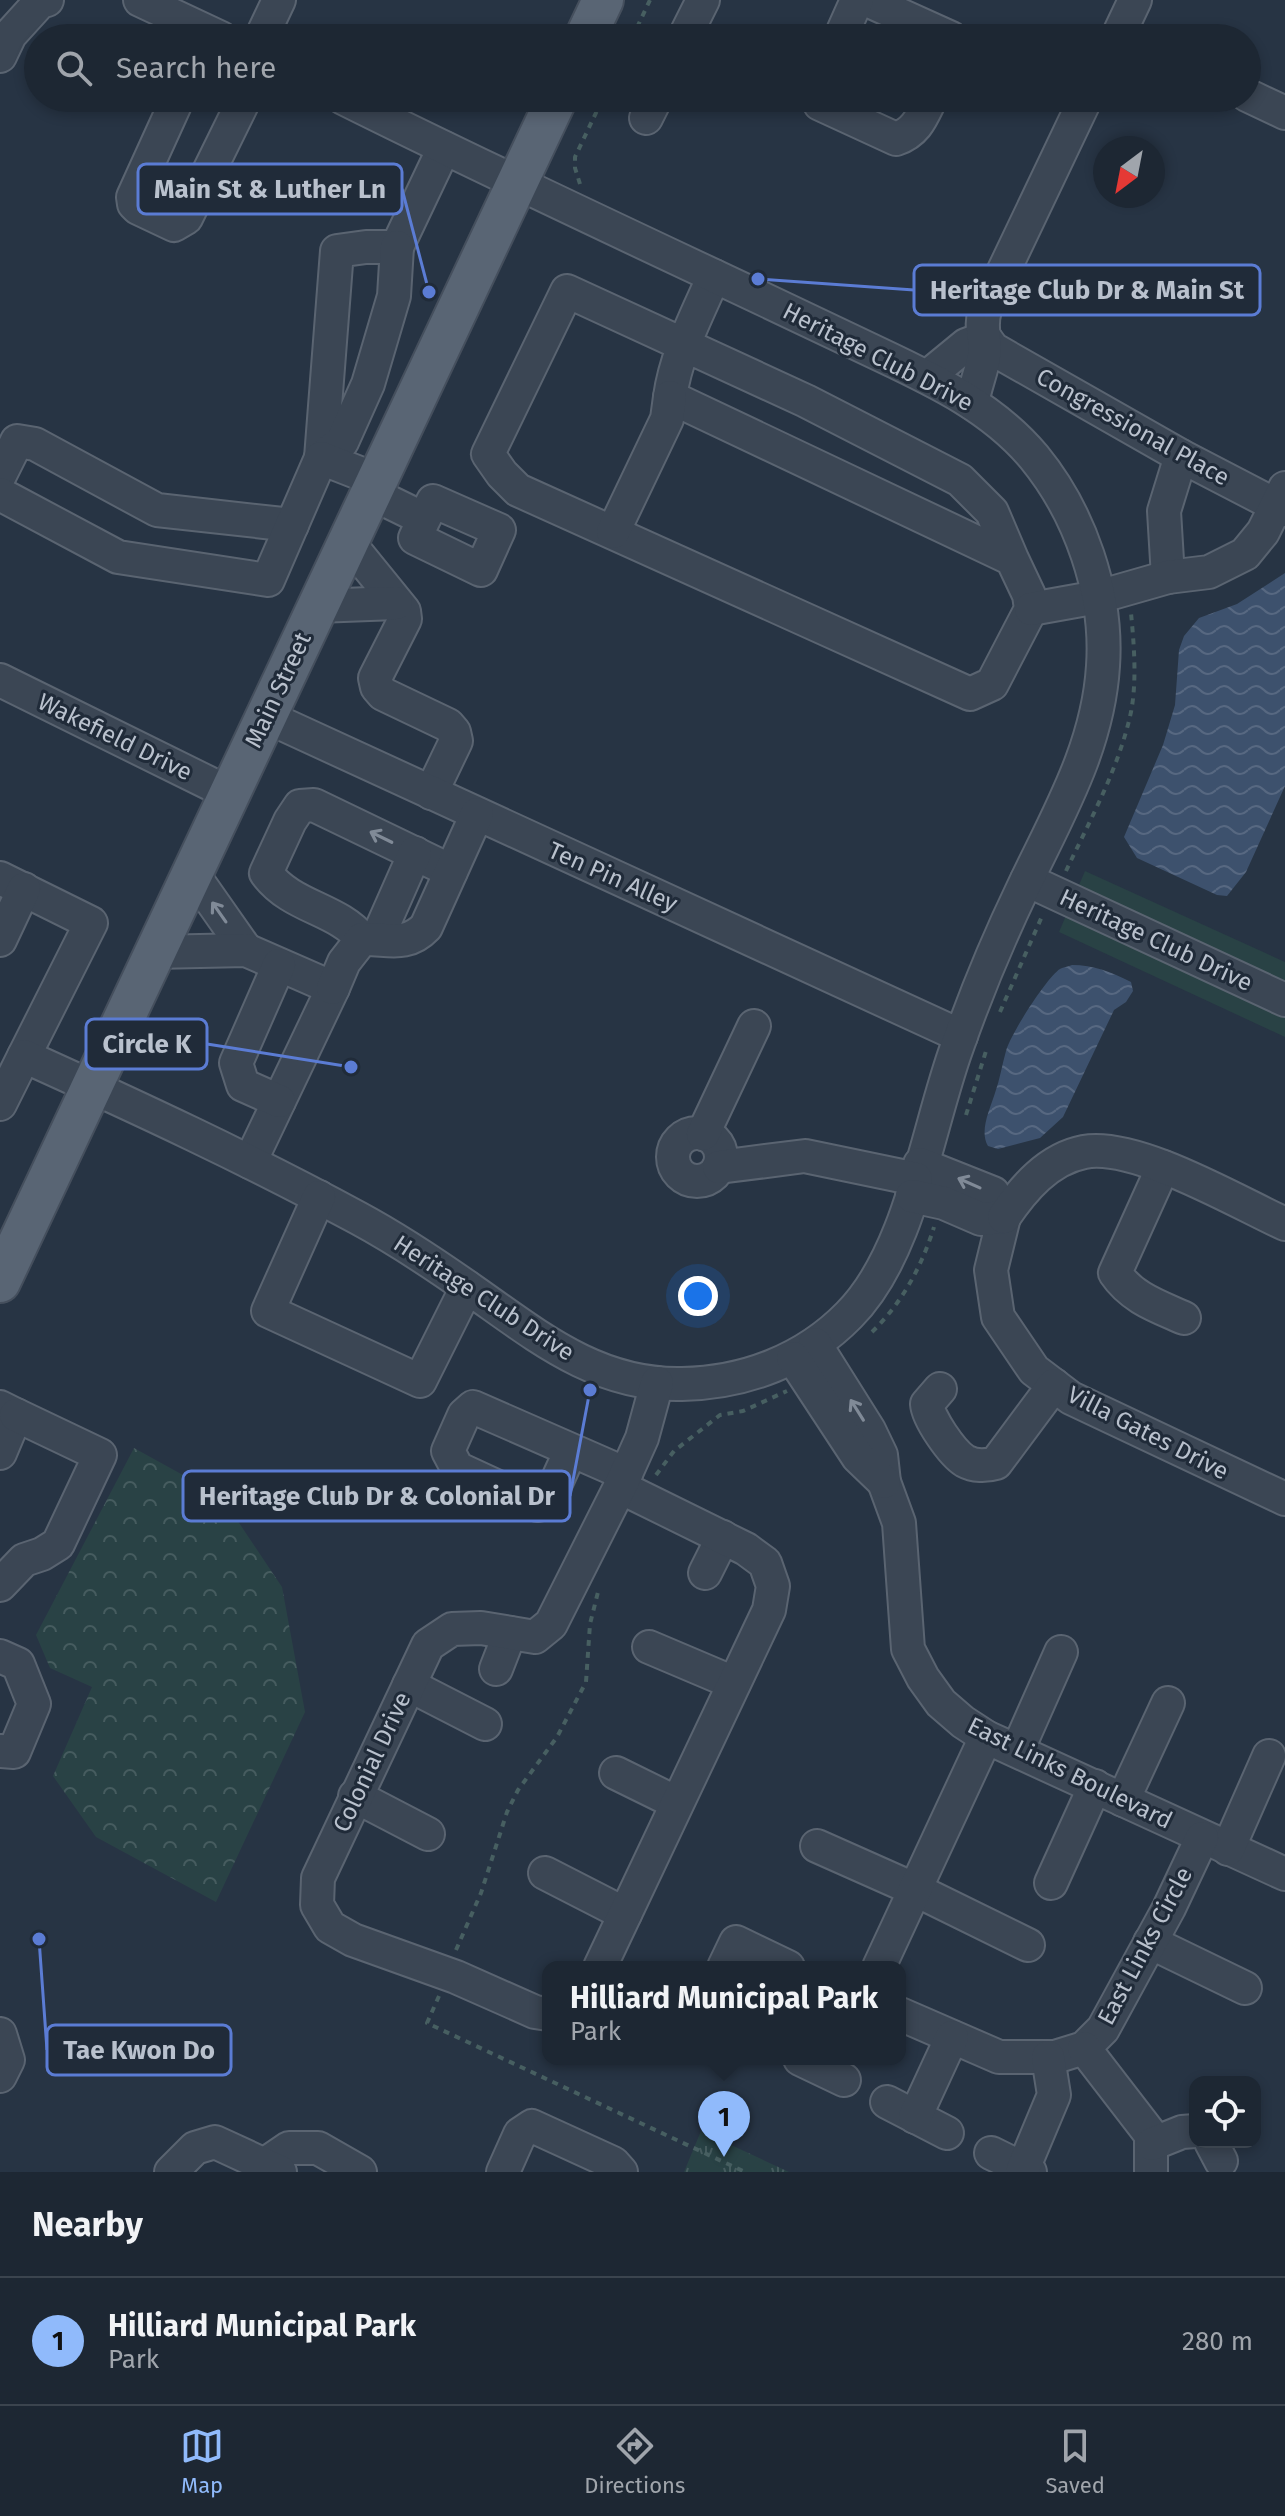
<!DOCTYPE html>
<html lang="en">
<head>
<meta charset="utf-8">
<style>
  body { margin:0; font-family:"Fira Sans",sans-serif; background:#252f3b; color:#f1f3f6 }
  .controls { position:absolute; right:24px; bottom:24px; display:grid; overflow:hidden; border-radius:16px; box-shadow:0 4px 12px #0003 }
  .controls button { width:72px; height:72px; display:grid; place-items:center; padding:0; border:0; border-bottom:2px solid #3b444e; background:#1d2733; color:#f1f3f6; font:40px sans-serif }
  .compass { position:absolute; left:1093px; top:136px; width:72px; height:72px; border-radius:50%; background:#1d2733; box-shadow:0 4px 12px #0003; rotate:212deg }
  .you { position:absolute; left:698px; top:1296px; width:28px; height:28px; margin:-20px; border:6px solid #fff; border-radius:50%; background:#1a73e8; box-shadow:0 0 0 12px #1a73e833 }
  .badge { display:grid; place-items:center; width:52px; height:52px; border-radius:50%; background:#90bafb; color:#111; font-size:26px; font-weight:700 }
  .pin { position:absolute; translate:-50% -66px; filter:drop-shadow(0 2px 4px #0008) }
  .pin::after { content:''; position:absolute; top:42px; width:28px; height:24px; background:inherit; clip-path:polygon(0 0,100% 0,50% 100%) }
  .popup { position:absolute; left:542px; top:1961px; width:364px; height:104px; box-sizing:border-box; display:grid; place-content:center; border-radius:16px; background:#1d2733; filter:drop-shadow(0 2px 6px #0005); font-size:26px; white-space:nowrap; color:#a0a5ac }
  .popup b { font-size:30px; color:#f1f3f6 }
  .popup::after { content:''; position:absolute; left:50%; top:100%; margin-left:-16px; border:16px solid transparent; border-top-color:#1d2733 }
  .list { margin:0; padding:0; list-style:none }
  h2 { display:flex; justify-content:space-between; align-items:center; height:104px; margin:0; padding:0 32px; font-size:34px }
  h2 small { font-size:26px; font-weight:400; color:#a0a5ac }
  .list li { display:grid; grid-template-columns:52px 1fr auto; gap:24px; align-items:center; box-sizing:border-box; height:128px; padding:0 32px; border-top:2px solid #3b444e }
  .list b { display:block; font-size:30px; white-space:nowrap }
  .list p { margin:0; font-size:26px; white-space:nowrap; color:#a0a5ac }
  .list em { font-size:26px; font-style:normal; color:#a0a5ac }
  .icon { flex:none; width:44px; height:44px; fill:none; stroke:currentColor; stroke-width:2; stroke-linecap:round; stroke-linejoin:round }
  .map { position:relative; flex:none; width:1285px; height:2172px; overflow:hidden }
  .search { position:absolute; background:#1d2733; box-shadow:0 4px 12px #0003; left:24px; right:24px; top:24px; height:88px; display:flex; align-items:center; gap:20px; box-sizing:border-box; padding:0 28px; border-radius:44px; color:#a0a5ac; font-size:30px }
  .sheet { height:232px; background:#1d2733 }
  nav { display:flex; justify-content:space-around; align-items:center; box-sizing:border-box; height:112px; border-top:2px solid #3b444e; background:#1d2733; font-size:22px; color:#a0a5ac }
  nav a { display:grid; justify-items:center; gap:4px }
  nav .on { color:#90bafb }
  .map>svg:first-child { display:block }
  .grass { fill:#294245 }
  .forest { fill:url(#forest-crowns) }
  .park { fill:url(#park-tufts) }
  .water { fill:url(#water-waves) }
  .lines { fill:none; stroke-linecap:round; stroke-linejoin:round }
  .minor-casing { stroke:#5a6471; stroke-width:36 }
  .major-casing { stroke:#454f5d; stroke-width:44 }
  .path { stroke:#475f61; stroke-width:4; stroke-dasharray:6 6; stroke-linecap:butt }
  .minor { stroke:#3b4654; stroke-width:32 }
  .major { stroke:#596574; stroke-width:40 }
  .oneway { stroke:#808a97 }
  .labels { text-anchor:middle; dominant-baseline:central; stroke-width:6; stroke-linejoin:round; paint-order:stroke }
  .street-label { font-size:24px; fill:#b9c1cd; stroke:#202b39 }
  .leader { fill:none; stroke:#5b7cd4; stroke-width:3 }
  .callout-dot { fill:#5b7cd4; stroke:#202b39; stroke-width:3 }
  .callout { fill:#202b39; stroke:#5b7cd4; stroke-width:3 }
  .callout-label { font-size:26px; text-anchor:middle; font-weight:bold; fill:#b9c1cd }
</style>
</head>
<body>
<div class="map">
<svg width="1285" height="2172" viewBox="0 0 1285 2172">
  <defs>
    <pattern id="forest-crowns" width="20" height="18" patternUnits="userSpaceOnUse" patternTransform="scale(2)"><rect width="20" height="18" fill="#294245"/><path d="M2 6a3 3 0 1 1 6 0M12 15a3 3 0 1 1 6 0" fill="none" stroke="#465c5f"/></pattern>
    <pattern id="park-tufts" width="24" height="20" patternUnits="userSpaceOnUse" patternTransform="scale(2)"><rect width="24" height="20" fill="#294245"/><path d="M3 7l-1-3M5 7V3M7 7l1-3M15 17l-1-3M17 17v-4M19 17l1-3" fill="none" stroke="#465c5f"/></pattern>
    <pattern id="water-waves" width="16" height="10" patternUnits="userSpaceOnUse" patternTransform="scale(2)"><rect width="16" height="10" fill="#3d516d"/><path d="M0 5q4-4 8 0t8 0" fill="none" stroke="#576881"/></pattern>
  </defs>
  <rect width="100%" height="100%" fill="#273444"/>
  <polygon class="grass" points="1085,871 1285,962 1285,1037 1059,932"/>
  <polygon class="forest" points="134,1448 221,1496 282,1587 305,1712 216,1902 96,1837 53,1776 92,1687 50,1668 36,1635"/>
  <polygon class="park" points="701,2131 789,2172 684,2172"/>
  <g class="water">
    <polygon points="1285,573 1285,786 1246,872 1227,896 1217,895 1137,858 1124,837 1163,745 1175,705 1179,650 1184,636 1199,618 1237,604"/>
    <path d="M1072,965C1093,965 1112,972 1131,982L1133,991L1126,1002L1114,1010L1063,1117L1040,1138L998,1149L988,1146C979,1131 990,1109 995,1093C1000,1079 1002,1065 1006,1051C1010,1035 1047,977 1060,969C1062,968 1069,966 1072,965Z"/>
  </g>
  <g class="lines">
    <g class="minor-casing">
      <g id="minor">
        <polyline points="140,0 221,38"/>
        <polyline points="867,0 951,38"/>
        <polyline points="261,38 279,0"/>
        <polyline points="684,38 703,0"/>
        <polyline points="840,38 857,0"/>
        <polyline points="1117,38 1135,0"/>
        <polyline points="0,56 10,35 40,2 47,0"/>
        <polyline points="1247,95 1285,113"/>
        <polyline points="178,98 133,197 134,204 138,208 174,225 186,218 245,98"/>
        <path d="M817,98L820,104L896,139C917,132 922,116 931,98"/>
        <polyline points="646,118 656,98"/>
        <path d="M714,276C697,315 676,354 670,397L1012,559L992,512L960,480L806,401L567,291L488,454L502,474L518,490L970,694L992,684L1031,609L1029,595L1012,559"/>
        <polyline points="985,338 993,349 1181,456 1285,510"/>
        <polyline points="927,377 966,345 985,338"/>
        <path d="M972,403C975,387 981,372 984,357C987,338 979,329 985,310L1086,98"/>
        <polyline points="321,458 337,251 366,247 397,247 444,148"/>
        <polyline points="321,458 342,442 368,384 394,296 397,247"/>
        <polyline points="0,475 17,441 35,444 157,510 292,525"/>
        <polyline points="371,493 424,519 433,501 499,530 481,570 415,538 424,519"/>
        <polyline points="0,494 118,557 268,580 321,458 377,480"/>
        <polyline points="613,532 667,419 670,397"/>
        <polyline points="348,542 404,611 405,619 375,678 377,687 383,694 448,725 454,732 456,741 431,793"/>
        <polyline points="1168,577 1164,511 1181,456"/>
        <polyline points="317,606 396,603"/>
        <polyline points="1031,609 1098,597 1168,577 1209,572 1245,554 1263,532 1285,488"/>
        <polyline points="0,680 229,793"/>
        <polyline points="265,716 961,1036"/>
        <polyline points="192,873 246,950"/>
        <polyline points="0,878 91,923 24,1056"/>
        <polyline points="1027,880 1285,1000"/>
        <path d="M362,939C337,908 292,908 266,873L290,821L300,806L314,805L451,871"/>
        <polyline points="377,939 415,853"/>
        <polyline points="0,940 24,889"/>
        <polyline points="154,952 246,950 333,988 250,1162"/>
        <polyline points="279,965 236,1063 243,1085 279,1101"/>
        <path d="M333,988L344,962L362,939C387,938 406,948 426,927L477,814"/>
        <path d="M0,1104L24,1056C137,1107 249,1159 358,1218C397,1239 433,1263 470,1289C536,1335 596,1386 682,1384C745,1383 805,1360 849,1315C911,1253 927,1129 957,1047C976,993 998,940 1023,888C1057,816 1098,748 1103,666C1108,593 1080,513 1034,457C993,408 936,381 881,355C841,336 801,317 761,298C621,232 481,167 343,98"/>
        <circle cx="697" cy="1157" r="24"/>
        <polyline points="703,1134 754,1026"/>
        <polyline points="920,1164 993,1193 1004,1217 991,1270 998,1317 1034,1370 1071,1398 1285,1499"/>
        <polyline points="719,1167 805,1156 916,1179"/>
        <path d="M1163,1167L1115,1273C1132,1298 1157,1306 1184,1318"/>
        <polyline points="912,1196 944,1203 981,1219 1004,1217"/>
        <polyline points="319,1197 268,1311 420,1381 467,1287"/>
        <path d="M1004,1217C1023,1189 1048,1159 1084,1152C1135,1142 1237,1202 1285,1224"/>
        <polyline points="815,1344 869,1430 881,1455 884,1482 899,1523 908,1649 923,1678 941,1703 963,1722 986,1737 1285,1874"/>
        <polyline points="793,1358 858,1457 884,1482"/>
        <path d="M940,1389L927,1404C928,1418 952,1453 965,1461C974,1466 986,1466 996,1463L1054,1385"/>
        <polyline points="0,1407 16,1415 0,1453"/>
        <polyline points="571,1450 547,1503 537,1505 457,1468 448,1451 464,1415 473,1407 626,1474"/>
        <polyline points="705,1573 723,1537"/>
        <polyline points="0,1585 24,1560 42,1554 58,1544 100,1455 16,1415"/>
        <polyline points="649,1647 734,1683"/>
        <polyline points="0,1656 18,1664 34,1704 14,1752 0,1751"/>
        <polyline points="496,1669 510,1633"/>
        <polyline points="409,1685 485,1724"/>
        <polyline points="1018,1749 1061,1652"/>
        <polyline points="616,1773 677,1803"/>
        <polyline points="355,1796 428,1834"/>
        <polyline points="1123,1800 1168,1703"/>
        <polyline points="817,1846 916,1890 1028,1945"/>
        <polyline points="1228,1849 1269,1756"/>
        <polyline points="545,1873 625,1914"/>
        <polyline points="1051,1883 1095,1786"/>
        <polyline points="1150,1942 1245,1988"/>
        <polyline points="600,1967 769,1610 773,1586 765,1563 746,1549 620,1487"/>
        <polyline points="724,1967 736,1942 788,1967"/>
        <polyline points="879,1967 986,1737"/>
        <polyline points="548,2014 535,2012 456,1977 353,1940 330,1927 317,1905 318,1878 428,1645 452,1629 481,1628 535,1637 551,1624 620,1487 642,1438 657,1383"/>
        <polyline points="900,2014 999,2057 1055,2057 1084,2048 1103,2029 1169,1908 1202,1838"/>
        <polyline points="0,2034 8,2060 0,2076"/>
        <polyline points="1084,2048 1151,2135 1151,2172"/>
        <polyline points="800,2059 844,2080"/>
        <polyline points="887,2102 947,2133"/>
        <polyline points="915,2117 952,2037"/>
        <polyline points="1211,2142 1221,2161"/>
        <polyline points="1152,2144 1182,2132 1195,2131"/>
        <polyline points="991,2153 1030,2172"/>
        <polyline points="264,2165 289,2148 318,2148 360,2172"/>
        <polyline points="1023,2169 1054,2095 1048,2057"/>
        <polyline points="171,2172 195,2148 215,2142 280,2172"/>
        <polyline points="503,2172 520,2134 532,2126 613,2163 621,2172"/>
      </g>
    </g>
    <g class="major-casing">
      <g id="major">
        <polyline points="585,38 603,0"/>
        <polyline points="0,1282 557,98"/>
      </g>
    </g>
    <g class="path">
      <polyline points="632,38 650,0"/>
      <polyline points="580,184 575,168 575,157 603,98"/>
      <path d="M1066,871C1090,820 1119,768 1131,712C1137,681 1134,644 1131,613"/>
      <polyline points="1000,1012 1043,914"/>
      <polyline points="966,1115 986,1051"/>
      <path d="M872,1332C902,1303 922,1266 934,1227"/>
      <polyline points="656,1475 674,1451 720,1415 743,1411 787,1391"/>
      <polyline points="456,1950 481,1893 507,1812 518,1790 557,1737 586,1682 590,1624 598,1592"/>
      <polyline points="439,1996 427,2023 745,2172"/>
    </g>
    <use href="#minor" class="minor"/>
    <use href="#major" class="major"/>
  </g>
  <defs><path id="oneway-shaft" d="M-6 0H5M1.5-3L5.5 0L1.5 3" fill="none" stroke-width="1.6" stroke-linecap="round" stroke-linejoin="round" transform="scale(2)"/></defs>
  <g class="oneway">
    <use href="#oneway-shaft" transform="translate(381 837) rotate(-154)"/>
    <use href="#oneway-shaft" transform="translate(219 912) rotate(-125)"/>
    <use href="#oneway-shaft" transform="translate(969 1183) rotate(-156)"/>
    <use href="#oneway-shaft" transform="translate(857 1410) rotate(-122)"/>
  </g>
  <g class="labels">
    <g class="street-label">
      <text transform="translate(878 357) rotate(27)">Heritage Club Drive</text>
      <text transform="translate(1133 427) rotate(29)">Congressional Place</text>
      <text transform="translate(278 690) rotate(-65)">Main Street</text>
      <text transform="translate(115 737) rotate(26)">Wakefield Drive</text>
      <text transform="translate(613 877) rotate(24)">Ten Pin Alley</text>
      <text transform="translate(1156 940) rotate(25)">Heritage Club Drive</text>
      <text transform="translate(484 1298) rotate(33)">Heritage Club Drive</text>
      <text transform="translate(1148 1433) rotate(27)">Villa Gates Drive</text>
      <text transform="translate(372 1762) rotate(-65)">Colonial Drive</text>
      <text transform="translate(1070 1773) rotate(26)">East Links Boulevard</text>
      <text transform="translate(1145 1946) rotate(-62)">East Links Circle</text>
    </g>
  </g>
  <path class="leader" d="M429 292L402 189M758 279L914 290M351 1067L207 1044M590 1390L570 1496M39 1939L47 2050"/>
  <g class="callout-dot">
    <circle cx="429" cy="292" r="8"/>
    <circle cx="758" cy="279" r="8"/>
    <circle cx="351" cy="1067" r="8"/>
    <circle cx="590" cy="1390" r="8"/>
    <circle cx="39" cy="1939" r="8"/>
  </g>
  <g class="callout">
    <rect x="138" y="164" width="264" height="50" rx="8"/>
    <rect x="914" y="265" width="346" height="50" rx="8"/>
    <rect x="86" y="1019" width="121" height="50" rx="8"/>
    <rect x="183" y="1471" width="387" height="50" rx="8"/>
    <rect x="47" y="2025" width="184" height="50" rx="8"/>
  </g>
  <g class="callout-label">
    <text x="270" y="198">Main St &amp; Luther Ln</text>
    <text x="1087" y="299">Heritage Club Dr &amp; Main St</text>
    <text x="147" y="1053">Circle K</text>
    <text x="377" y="1505">Heritage Club Dr &amp; Colonial Dr</text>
    <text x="139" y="2059">Tae Kwon Do</text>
  </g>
</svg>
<div class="controls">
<button><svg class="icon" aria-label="locate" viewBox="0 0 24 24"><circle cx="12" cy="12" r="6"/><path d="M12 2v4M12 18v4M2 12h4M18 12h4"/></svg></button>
</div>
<svg class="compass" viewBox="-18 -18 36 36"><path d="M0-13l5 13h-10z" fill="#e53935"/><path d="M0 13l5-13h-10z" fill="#a0a5ac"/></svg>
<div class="you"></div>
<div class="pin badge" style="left:724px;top:2157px">1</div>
<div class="popup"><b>Hilliard Municipal Park</b>Park</div>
<div class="search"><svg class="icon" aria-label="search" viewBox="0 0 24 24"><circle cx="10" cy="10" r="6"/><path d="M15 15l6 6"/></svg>Search here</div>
</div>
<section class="sheet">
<h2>Nearby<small></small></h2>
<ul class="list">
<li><span class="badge">1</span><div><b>Hilliard Municipal Park</b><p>Park</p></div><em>280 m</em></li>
</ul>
</section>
<nav>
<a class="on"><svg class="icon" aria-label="map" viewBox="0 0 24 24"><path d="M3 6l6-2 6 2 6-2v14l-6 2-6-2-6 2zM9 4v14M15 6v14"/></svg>Map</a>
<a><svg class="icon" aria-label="directions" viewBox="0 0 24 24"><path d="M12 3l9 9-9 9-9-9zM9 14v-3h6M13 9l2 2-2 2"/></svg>Directions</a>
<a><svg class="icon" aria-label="saved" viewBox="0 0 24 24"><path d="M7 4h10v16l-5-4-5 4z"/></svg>Saved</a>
</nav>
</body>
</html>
